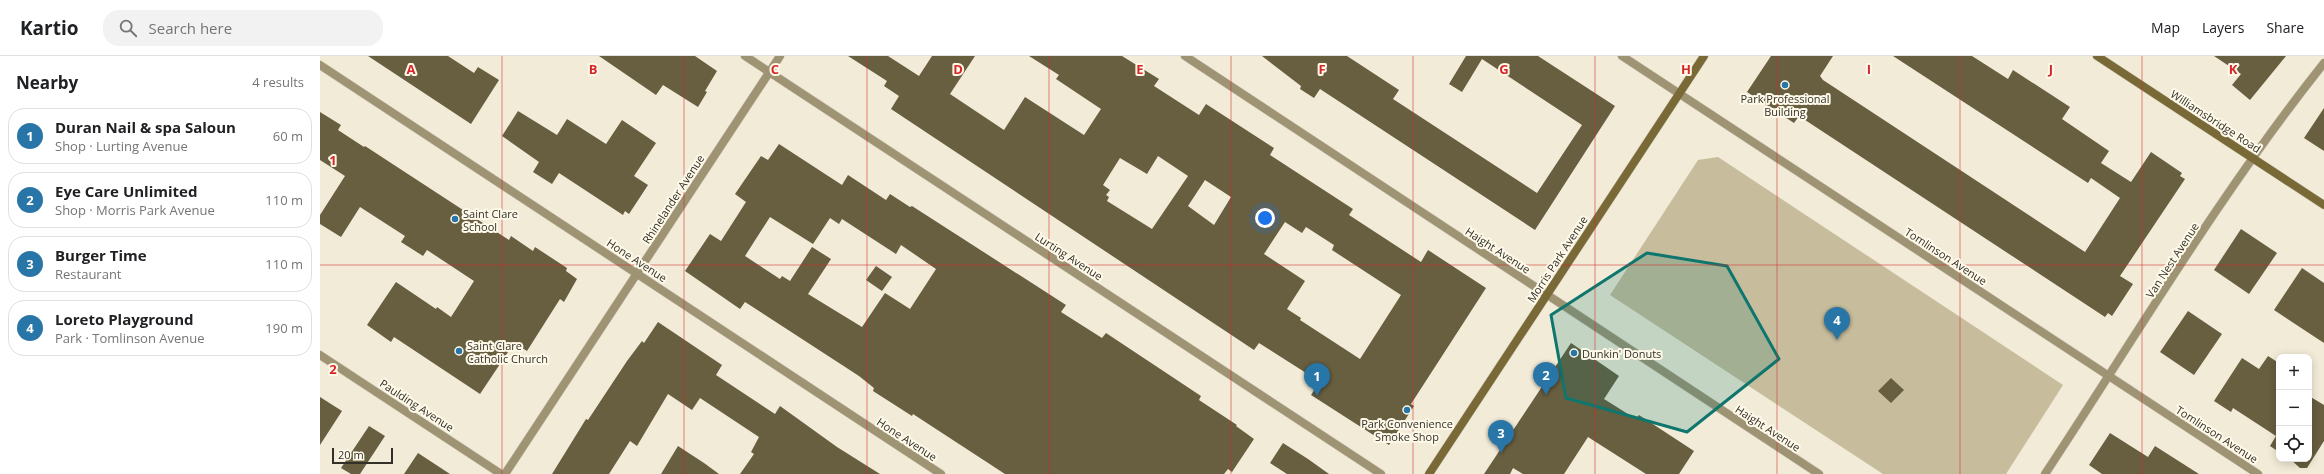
<!DOCTYPE html>
<html lang="en">
<head>
<meta charset="utf-8">
<style>
  body { margin:0; font-family:"Open Sans",sans-serif; background:#f2f2f2; color:#202124 }
  .controls { position:absolute; right:12px; bottom:12px; display:grid; overflow:hidden; border-radius:8px; box-shadow:0 2px 10px #0003 }
  .controls button { width:36px; height:36px; display:grid; place-items:center; padding:0; border:0; border-bottom:1px solid #e0e0e0; background:#fff; color:#202124; font:20px sans-serif }
  .scale { position:absolute; left:12px; bottom:10px; width:61px; box-sizing:border-box; padding-left:4px; border:2px solid #323028; border-top:0; font-size:11px; line-height:14px; white-space:nowrap; color:#323028; -webkit-text-stroke:3px #fef9e9; paint-order:stroke }
  .you { position:absolute; left:945px; top:162px; width:14px; height:14px; margin:-10px; border:3px solid #fff; border-radius:50%; background:#1a73e8; box-shadow:0 0 0 6px #1a73e833 }
  .badge { display:grid; place-items:center; width:26px; height:26px; border-radius:50%; background:#2875a7; color:#fff; font-size:13px; font-weight:700 }
  .pin { position:absolute; translate:-50% -33px; filter:drop-shadow(0 1px 2px #0008) }
  .pin::after { content:''; position:absolute; top:21px; width:14px; height:12px; background:inherit; clip-path:polygon(0 0,100% 0,50% 100%) }
  .list { margin:0; padding:0; list-style:none }
  h2 { display:flex; justify-content:space-between; align-items:center; height:52px; margin:0; padding:0 16px; font-size:17px }
  h2 small { font-size:13px; font-weight:400; color:#757577 }
  .list li { display:grid; grid-template-columns:26px 1fr auto; gap:12px; align-items:center; box-sizing:border-box; height:56px; margin:0 8px 8px; padding:0 8px; border:1px solid #e0e0e0; border-radius:16px }
  .list b { display:block; font-size:15px; white-space:nowrap }
  .list p { margin:0; font-size:13px; white-space:nowrap; color:#757577 }
  .list em { font-size:13px; font-style:normal; color:#757577 }
  .icon { flex:none; width:22px; height:22px; fill:none; stroke:currentColor; stroke-width:2; stroke-linecap:round; stroke-linejoin:round }
  .map { position:relative; flex:none; width:2004px; height:418px; overflow:hidden }
  header { display:flex; align-items:center; gap:24px; box-sizing:border-box; height:56px; padding:0 20px; background:#fff; border-bottom:1px solid #e0e0e0 }
  header strong { font-size:19px }
  nav { display:flex; gap:22px; margin-inline-start:auto; font-size:14px }
  .search { width:280px; height:36px; background:#f2f2f2; display:flex; align-items:center; gap:10px; box-sizing:border-box; padding:0 14px; border-radius:16px; color:#757577; font-size:15px }
  main { display:flex }
  aside { flex:1; background:#fff }
  .map>svg:first-child { display:block }
  .green { fill:#c7bd9d }
  .building { fill:#685e40; fill-rule:evenodd }
  .lines { fill:none; stroke-linecap:round; stroke-linejoin:round }
  .minor-casing { stroke:#cfc9b8; stroke-width:9 }
  .secondary-casing { stroke:#cfc9b8; stroke-width:9 }
  .minor { stroke:#9e9373; stroke-width:8 }
  .secondary { stroke:#796936; stroke-width:8 }
  .marked { fill:#0f766e; fill-opacity:0.2; stroke:#0f766e; stroke-width:3; stroke-linejoin:round }
  .grid { fill:none; stroke:#d62828; stroke-width:1; stroke-opacity:0.55 }
  .poi-dot { fill:#2875a7; stroke:#fef9e9; stroke-width:1.5 }
  .labels { text-anchor:middle; dominant-baseline:central; stroke-width:4; stroke-linejoin:round; paint-order:stroke }
  .poi-label { font-size:11px; fill:#323028; stroke:#fef9e9; text-anchor:start }
  .street-label { font-size:11px; fill:#323028; stroke:#fef9e9 }
  .grid-label { font-size:13px; text-anchor:middle; font-weight:bold; fill:#d62828; stroke:#fef9e9; stroke-width:4; stroke-linejoin:round; paint-order:stroke }
</style>
</head>
<body>
<header>
<strong>Kartio</strong>
<div class="search"><svg class="icon" aria-label="search" viewBox="0 0 24 24"><circle cx="10" cy="10" r="6"/><path d="M15 15l6 6"/></svg>Search here</div>
<nav><a>Map</a><a>Layers</a><a>Share</a></nav>
</header>
<main>
<aside>
<h2>Nearby<small>4 results</small></h2>
<ul class="list">
<li><span class="badge">1</span><div><b>Duran Nail &amp; spa Saloun</b><p>Shop · Lurting Avenue</p></div><em>60 m</em></li>
<li><span class="badge">2</span><div><b>Eye Care Unlimited</b><p>Shop · Morris Park Avenue</p></div><em>110 m</em></li>
<li><span class="badge">3</span><div><b>Burger Time</b><p>Restaurant</p></div><em>110 m</em></li>
<li><span class="badge">4</span><div><b>Loreto Playground</b><p>Park · Tomlinson Avenue</p></div><em>190 m</em></li>
</ul>
</aside>
<div class="map">
<svg width="2004" height="418" viewBox="0 0 2004 418">
  <rect width="100%" height="100%" fill="#f2ebd8"/>
  <polygon class="green" points="1398,101 1743,329 1686,418 1563,418 1290,239 1378,104"/>
  <g class="building">
    <polygon points="48,0 128,0 154,17 158,11 179,24 151,68"/>
    <polygon points="279,0 375,0 397,15 385,35 387,36 378,51 343,29 336,39"/>
    <path d="M528,0H568L599,20L612,0H655L630,38L684,74L705,41L764,79L781,53L736,23L739,19L709,0H802L839,23L834,30L879,59L886,48L954,92L950,99L1033,153L1029,159L1101,206L1108,194L1166,232L1091,348L1094,350L1069,389L991,339L999,327L983,315L939,287L934,294L571,53L579,40L564,30L567,25ZM838,100L868,120L832,173L787,145L789,141L786,139L790,134L783,129L800,102L827,118ZM885,124L911,141L894,169L868,150ZM965,166L982,177L986,171L1014,189L1012,194L1081,239L1040,303L980,264L981,262L967,253L985,225L944,198Z"/>
    <polygon points="942,0 1027,0 1079,34 1073,43 1217,137 1262,69 1162,3 1142,36 1129,28 1146,0 1218,0 1295,50 1215,174 1000,33 994,42 980,33 981,30"/>
    <polygon points="1451,0 1513,0 1500,20 1503,24 1765,196 1800,142 1771,122 1768,127 1573,0 1652,0 1688,23 1693,14 1750,51 1742,63 1789,95 1781,107 1811,126 1831,96 1862,117 1860,120 1865,123 1800,220 1813,228 1792,260 1788,257 1785,261 1479,60 1474,67 1427,36"/>
    <polygon points="1894,0 1966,0 1930,44 1912,29 1921,18"/>
    <polygon points="2004,52 2004,95 1984,82"/>
    <polygon points="198,55 237,79 247,63 286,88 302,64 336,87 314,120 328,129 309,158 305,155 303,159 239,117 232,128 213,116 219,106 182,80"/>
    <polygon points="0,56 21,69 18,74 44,91 45,90 189,184 191,180 213,195 215,191 247,212 246,215 257,223 244,246 240,243 207,295 194,287 160,338 74,281 71,286 47,269 76,226 116,253 117,251 131,261 154,225 107,194 103,200 81,186 85,180 40,151 21,181 0,168 0,159 25,120 0,104"/>
    <path d="M459,88L522,129L528,119L566,144L570,138L590,151L592,150L746,249L741,256L782,282L786,277L881,340L879,344L917,369L916,370L934,383L912,416L908,413L904,418H685L593,358L592,360L553,335L554,332L539,320L425,246L420,253L365,215L390,178L401,185L426,146L415,138L441,100L448,104ZM450,161L493,188L510,162L519,168L522,163L576,198L581,189L616,213L590,253L565,237L542,271L488,238L511,203L492,191L470,225L462,220L460,223L425,200Z"/>
    <polygon points="1921,173 1957,197 1929,238 1894,214"/>
    <polygon points="556,210 572,221 562,235 546,224"/>
    <polygon points="1982,212 2004,227 2004,287 1954,254"/>
    <polygon points="1868,255 1902,278 1874,319 1840,296"/>
    <polygon points="338,266 402,309 396,319 455,358 460,350 517,391 560,418 420,418 434,398 431,396 439,381 380,342 372,354 348,338 317,390 310,385 289,418 232,418 266,363 268,364 307,305 322,285 324,287"/>
    <polygon points="1251,287 1299,320 1284,343 1316,363 1319,359 1374,395 1359,418 1326,418 1268,381 1244,418 1203,418 1193,412 1190,418 1164,418"/>
    <polygon points="1948,300 1959,307 1959,396 1950,390 1956,380 1913,352 1911,356 1894,345 1922,302 1939,313"/>
    <polygon points="1571,322 1584,334 1571,347 1558,335"/>
    <polygon points="1989,340 2004,349 2004,385 1987,412 1980,412 1970,403 1989,403"/>
    <polygon points="0,341 22,355 0,389"/>
    <polygon points="49,370 65,380 40,418 31,418 21,412"/>
    <polygon points="1790,377 1828,401 1835,390 1879,418 1782,418 1769,409"/>
    <polygon points="963,387 988,403 1009,418 967,418 950,407"/>
    <polygon points="358,390 384,407 399,418 341,418"/>
    <polygon points="98,397 130,418 84,418"/>
  </g>
  <g class="lines">
    <g class="minor-casing">
      <g id="minor">
        <polyline points="425,0 1061,418"/>
        <polyline points="865,0 1499,418"/>
        <polyline points="1302,0 1938,418"/>
        <polyline points="0,9 621,418"/>
        <polyline points="0,299 181,418"/>
        <polyline points="185,418 460,0"/>
        <path d="M1725,418C1816,280 1901,136 2004,7"/>
      </g>
    </g>
    <g class="secondary-casing">
      <g id="secondary">
        <polyline points="1777,0 2004,149"/>
        <polyline points="1109,418 1384,0"/>
      </g>
    </g>
    <use href="#minor" class="minor"/>
    <use href="#secondary" class="secondary"/>
  </g>
  <path class="marked" d="M1327,197L1407,210L1459,303L1367,376L1246,342L1231,259Z"/>
  <path class="grid" d="M182,0V418M364,0V418M547,0V418M729,0V418M911,0V418M1093,0V418M1275,0V418M1457,0V418M1640,0V418M1822,0V418M0,209H2004"/>
  <g class="poi-dot">
    <circle cx="1465" cy="29" r="4"/>
    <circle cx="135" cy="163" r="4"/>
    <circle cx="139" cy="295" r="4"/>
    <circle cx="1254" cy="297" r="4"/>
    <circle cx="1087" cy="354" r="4"/>
  </g>
  <g class="labels">
    <g class="poi-label">
      <text x="1465" y="42" text-anchor="middle">Park Professional<tspan x="1465" dy="13">Building</tspan></text>
      <text x="143" y="157">Saint Clare<tspan x="143" dy="13">School</tspan></text>
      <text x="147" y="289">Saint Clare<tspan x="147" dy="13">Catholic Church</tspan></text>
      <text x="1262" y="297">Dunkin' Donuts</text>
      <text x="1087" y="367" text-anchor="middle">Park Convenience<tspan x="1087" dy="13">Smoke Shop</tspan></text>
    </g>
    <g class="street-label">
      <text transform="translate(1896 65) rotate(33)">Williamsbridge Road</text>
      <text transform="translate(353 143) rotate(-57)">Rhinelander Avenue</text>
      <text transform="translate(1178 194) rotate(33)">Haight Avenue</text>
      <text transform="translate(749 200) rotate(33)">Lurting Avenue</text>
      <text transform="translate(1626 200) rotate(33)">Tomlinson Avenue</text>
      <text transform="translate(1237 203) rotate(-57)">Morris Park Avenue</text>
      <text transform="translate(317 204) rotate(33)">Hone Avenue</text>
      <text transform="translate(1852 204) rotate(-57)">Van Nest Avenue</text>
      <text transform="translate(97 349) rotate(33)">Paulding Avenue</text>
      <text transform="translate(1448 372) rotate(33)">Haight Avenue</text>
      <text transform="translate(1897 378) rotate(33)">Tomlinson Avenue</text>
      <text transform="translate(587 383) rotate(33)">Hone Avenue</text>
    </g>
  </g>
  <g class="grid-label">
    <text x="91" y="18">A</text>
    <text x="273" y="18">B</text>
    <text x="455" y="18">C</text>
    <text x="638" y="18">D</text>
    <text x="820" y="18">E</text>
    <text x="1002" y="18">F</text>
    <text x="1184" y="18">G</text>
    <text x="1366" y="18">H</text>
    <text x="1549" y="18">I</text>
    <text x="1731" y="18">J</text>
    <text x="1913" y="18">K</text>
    <text x="13" y="109">1</text>
    <text x="13" y="318">2</text>
  </g>
</svg>
<div class="controls">
<button>+</button>
<button>−</button>
<button><svg class="icon" aria-label="locate" viewBox="0 0 24 24"><circle cx="12" cy="12" r="6"/><path d="M12 2v4M12 18v4M2 12h4M18 12h4"/></svg></button>
</div>
<div class="scale">20 m</div>
<div class="you"></div>
<div class="pin badge" style="left:997px;top:340px">1</div>
<div class="pin badge" style="left:1226px;top:339px">2</div>
<div class="pin badge" style="left:1181px;top:397px">3</div>
<div class="pin badge" style="left:1517px;top:284px">4</div>
</div>
</main>
</body>
</html>
